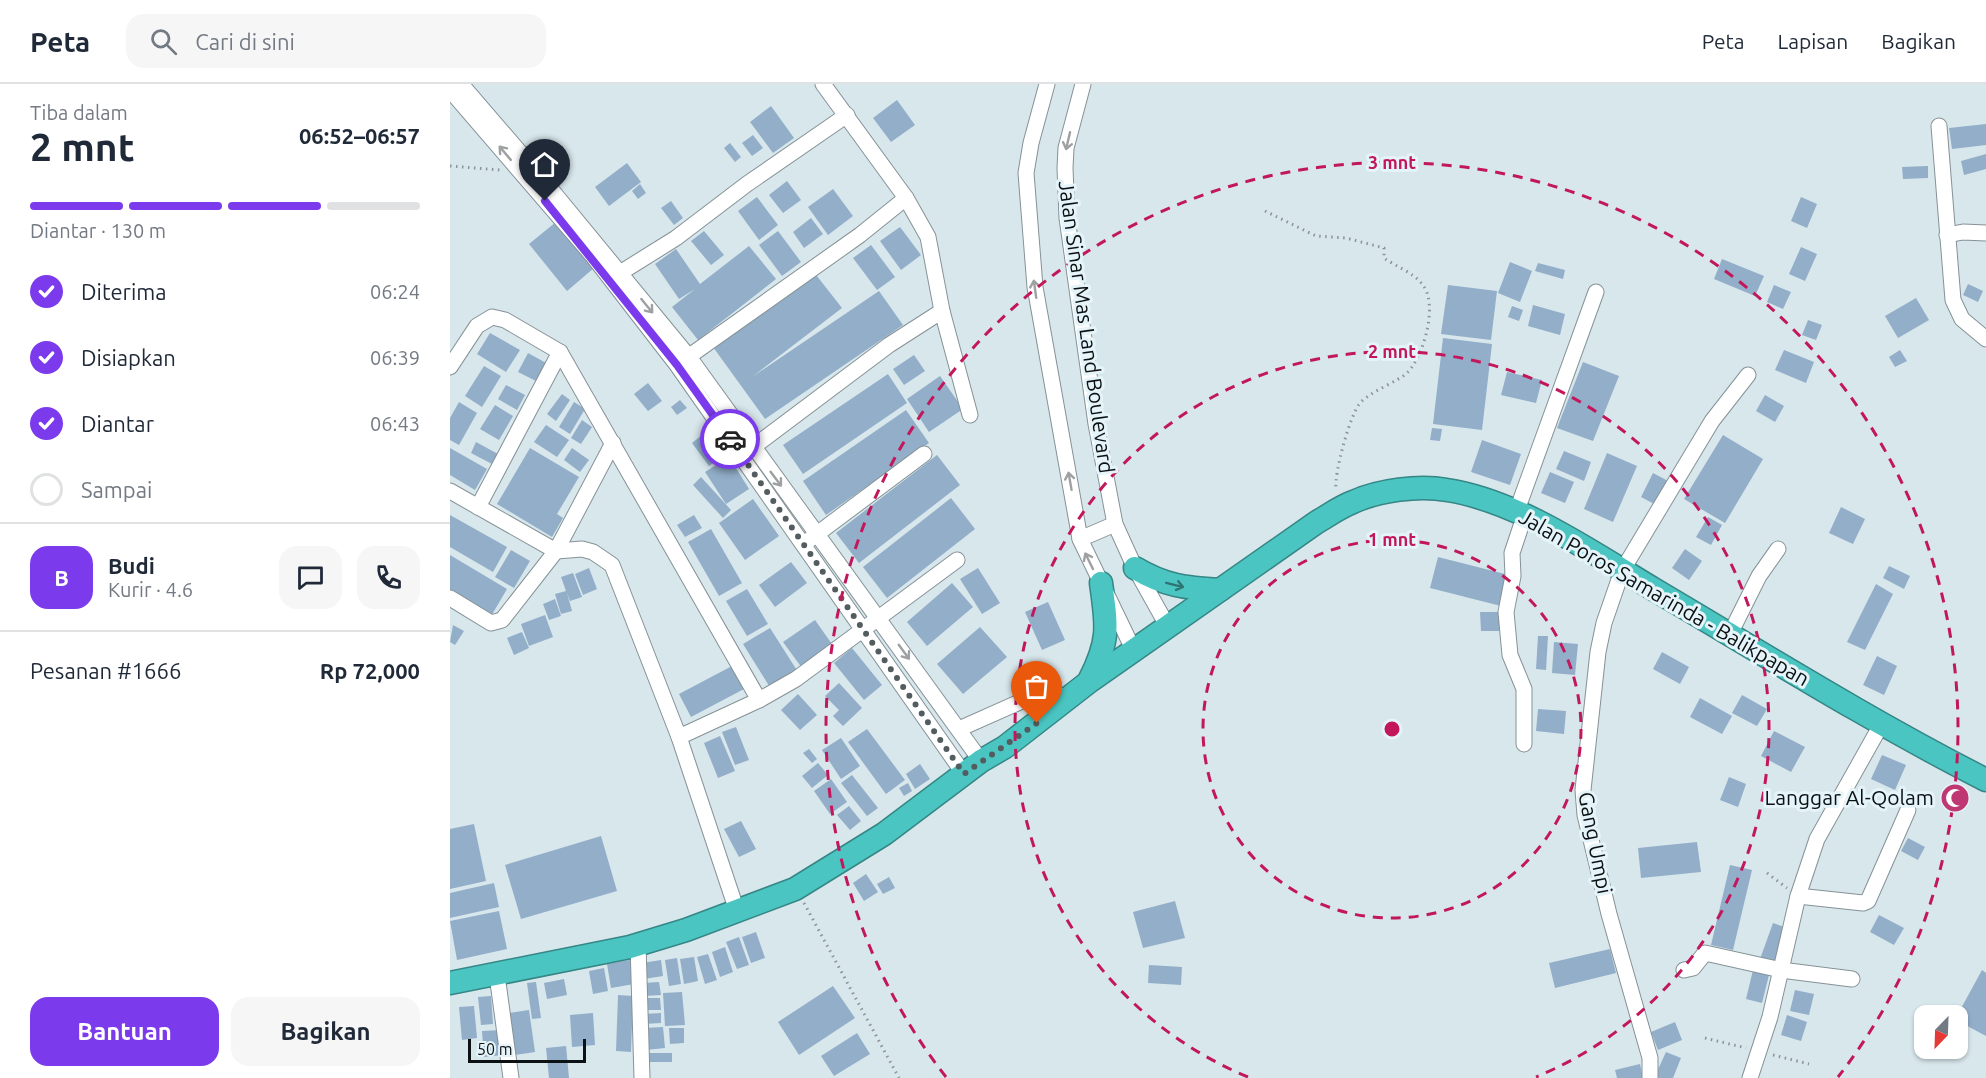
<!DOCTYPE html>
<html lang="id">
<meta charset="utf-8">
<style>
:root{--surface:#fff;--page:#f6f6f7;--text:#1f2937;--muted:#747a83;--line:#e0e1e3;--accent:#7c3aed}
body{margin:0;font-family:Ubuntu,sans-serif;background:var(--page);color:var(--text);height:100vh;display:flex;flex-direction:column;font-size:22px;white-space:nowrap}
*{box-sizing:border-box;margin:0}
p{font-size:20px;color:var(--muted)}
.icon{flex:none;width:33px;height:33px;fill:none;stroke:currentColor;stroke-width:2;stroke-linecap:round;stroke-linejoin:round}
.map{position:relative;flex:1;overflow:hidden}
.details{display:flex;flex-direction:column;background:var(--surface);width:450px}
.details>*{flex:none}
.needle{width:39px;rotate:203deg}
.fabs{position:absolute;left:1464px;top:921px;display:grid;gap:12px}
.fabs a{display:grid;place-items:center;width:54px;height:54px;border-radius:12px;background:var(--surface);box-shadow:0 2px 4px #0004;font-size:30px}
.scale{position:absolute;left:18px;bottom:15px;width:118px;box-sizing:border-box;padding-left:6px;border:3px solid #0c1113;border-top:0;font-size:16px;line-height:21px;white-space:nowrap;color:#0c1113;-webkit-text-stroke:4px #e5f4f9;paint-order:stroke}
.pin{position:absolute;display:grid;place-items:center;width:51px;height:51px;color:#fff;margin:-62px -26px;border-radius:50% 50% 50% 0;rotate:-45deg;box-shadow:0 0 6px #0007}
.pin .icon{rotate:45deg}
.courier{position:absolute;display:grid;place-items:center;width:60px;height:60px;margin:-30px;border:4px solid #7c3aed;border-radius:50%;background:#fff;color:#222;box-shadow:0 2px 8px #0007}
.summary em{font-style:normal;font-weight:700}
.summary div{display:flex;flex-direction:column-reverse}
.summary{display:flex;align-items:center;justify-content:space-between;height:102px;padding:0 30px}
h1{font-size:39px;font-weight:700;line-height:45px}
.bar{display:grid;grid-template-columns:repeat(4,1fr);gap:9px 6px;align-content:center;height:72px;padding:0 30px}
.bar i{height:8px;border-radius:4px;background:var(--line)}
.bar .current{background:var(--accent)}
.bar p{grid-column:span 4}
.line{display:flex;align-items:center;gap:15px;padding:0 30px;border-top:2px solid var(--line)}
.line div{flex:1}
.round{display:grid;place-items:center;flex:none;width:63px;height:63px;border-radius:18px;background:var(--page)}
ol{padding:0 30px;list-style:none}
li{display:flex;align-items:center;gap:18px;height:66px}
li p{margin-inline-start:auto}
li .icon{padding:6px;border-radius:50%;background:var(--accent);color:#fff;stroke-width:4}
li:last-child{color:var(--muted)}
li i{width:33px;height:33px;border:3px solid var(--line);border-radius:50%}
.action{display:flex;gap:12px;margin-top:auto;padding:12px 30px}
.action a{flex:1;height:69px;border-radius:18px;background:var(--accent);color:#fff;font-size:24px;font-weight:700;line-height:69px;text-align:center}
.action a+a{background:var(--page);color:var(--text)}
header{display:flex;align-items:center;gap:36px;box-sizing:border-box;height:84px;padding:0 30px;background:var(--surface);border-bottom:2px solid var(--line)}
header strong{font-size:28px}
nav{display:flex;gap:33px;margin-inline-start:auto;font-size:21px}
.search{width:420px;height:54px;background:var(--page);display:flex;align-items:center;gap:15px;box-sizing:border-box;padding:0 21px;border-radius:18px;color:var(--muted);font-size:22px}
main{display:flex;flex:1;min-height:0}
.map>svg:first-child{display:block}
</style>
<header>
<strong>Peta</strong>
<div class="search"><svg class="icon" aria-label="search" viewBox="0 0 24 24"><circle cx="10" cy="10" r="6"/><path d="M15 15l6 6"/></svg>Cari di sini</div>
<nav><a>Peta</a><a>Lapisan</a><a>Bagikan</a></nav>
</header>
<main>
<section class="details">
<div class="summary"><div><h1>2 mnt</h1><p>Tiba dalam</p></div><em>06:52–06:57</em></div>
<div class="bar"><i class="current"></i><i class="current"></i><i class="current"></i><i></i><p>Diantar · 130 m</p></div>
<ol>
<li><svg class="icon" aria-label="check" viewBox="0 0 24 24"><path d="M5 12l5 5 9-10"/></svg>Diterima<p>06:24</p></li>
<li><svg class="icon" aria-label="check" viewBox="0 0 24 24"><path d="M5 12l5 5 9-10"/></svg>Disiapkan<p>06:39</p></li>
<li><svg class="icon" aria-label="check" viewBox="0 0 24 24"><path d="M5 12l5 5 9-10"/></svg>Diantar<p>06:43</p></li>
<li><i></i>Sampai</li>
</ol>
<div class="line" style="height:108px"><b class="round" style="background:var(--accent);color:#fff">B</b><div><b>Budi</b><p>Kurir · 4.6</p></div><a class="round"><svg class="icon" aria-label="chat" viewBox="0 0 24 24"><path d="M4 5h16v11H9l-5 4z"/></svg></a><a class="round"><svg class="icon" aria-label="phone" viewBox="0 0 24 24"><path d="M5 4h4l2 5-3 2q2 4 5 5l2-3 5 2v4C11 20 4 13 5 4z"/></svg></a></div>
<div class="line" style="height:78px"><div>Pesanan #1666</div><b>Rp 72,000</b></div>
<div class="action"><a>Bantuan</a><a>Bagikan</a></div>
</section>
<div class="map">
<svg width="1536" height="994" viewBox="0 0 1536 994">
<rect width="100%" height="100%" fill="#d8e7ec"/>
<g fill="#92aec9">
<path d="M447,16L465,41L441,58L423,34Z"/>
<path d="M321,22L344,54L323,69L300,38Z"/>
<path d="M1536,40V61L1502,65L1499,44Z"/>
<path d="M303,51L313,64L302,72L292,59Z"/>
<path d="M280,59L291,73L285,78L274,64Z"/>
<path d="M1536,70V85L1514,91L1511,77Z"/>
<path d="M177,79L191,98L159,122L145,103Z"/>
<path d="M1478,82V94L1453,95L1452,83Z"/>
<path d="M337,97L351,116L333,129L319,111Z"/>
<path d="M190,100L196,109L188,115L182,107Z"/>
<path d="M383,105L403,132L378,151L358,123Z"/>
<path d="M307,113L328,141L309,156L288,127Z"/>
<path d="M1351,113L1367,120L1357,144L1341,137Z"/>
<path d="M221,117L233,134L224,141L211,124Z"/>
<path d="M361,134L373,150L354,164L343,148Z"/>
<path d="M106,138L144,184L117,207L79,160Z"/>
<path d="M450,143L471,171L451,186L430,157Z"/>
<path d="M254,147L274,171L261,181L241,157Z"/>
<path d="M328,147L351,178L332,192L309,161Z"/>
<path d="M421,161L445,193L427,206L403,174Z"/>
<path d="M299,162L326,195L248,256L222,223L245,205L229,215L205,180L226,165L250,200Z"/>
<path d="M1351,163L1367,170L1355,197L1339,190Z"/>
<path d="M1272,175L1314,192L1305,212L1264,195Z"/>
<path d="M1060,178L1082,187L1070,218L1048,209Z"/>
<path d="M1088,179L1115,186L1113,195L1085,187Z"/>
<path d="M363,187L392,224L302,293L429,207L453,241L315,335L263,263Z"/>
<path d="M1518,200L1533,207L1528,218L1513,211Z"/>
<path d="M998,201L1047,207L1041,256L991,250Z"/>
<path d="M1324,201L1341,208L1333,225L1317,218Z"/>
<path d="M1466,214L1479,236L1448,254L1435,232Z"/>
<path d="M1083,221L1115,230L1110,251L1078,242Z"/>
<path d="M1062,222L1073,226L1069,237L1058,233Z"/>
<path d="M1358,236L1372,241L1366,256L1352,251Z"/>
<path d="M40,249L70,266L56,288L27,270Z"/>
<path d="M993,254L1042,260L1032,346L983,340Z"/>
<path d="M1334,266L1364,278L1356,299L1325,286Z"/>
<path d="M1450,266L1457,277L1445,283L1439,273Z"/>
<path d="M78,269L98,280L88,298L68,288Z"/>
<path d="M464,271L475,287L454,301L443,285Z"/>
<path d="M1133,278L1169,292L1143,357L1107,344Z"/>
<path d="M34,282L51,292L32,323L15,312Z"/>
<path d="M1057,288L1092,296L1086,319L1051,311Z"/>
<path d="M438,290L457,319L353,390L333,361Z"/>
<path d="M490,292L513,325L479,348L457,315Z"/>
<path d="M198,299L212,317L198,327L184,310Z"/>
<path d="M56,301L75,311L67,326L48,315Z"/>
<path d="M112,310L120,316L106,337L97,330Z"/>
<path d="M1315,311L1334,322L1325,338L1306,327Z"/>
<path d="M230,316L237,324L227,331L221,323Z"/>
<path d="M9,318L27,329L9,361L0,356V334Z"/>
<path d="M124,318L135,325L120,350L109,343Z"/>
<path d="M45,321L63,332L49,356L30,345Z"/>
<path d="M456,326L479,359L376,431L353,397Z"/>
<path d="M132,336L142,343L131,360L121,354Z"/>
<path d="M96,341L119,356L107,373L84,358Z"/>
<path d="M982,344L992,345L990,357L980,356Z"/>
<path d="M257,347L275,370L259,382L242,359Z"/>
<path d="M1273,351L1313,375L1275,439L1234,415Z"/>
<path d="M1032,356L1071,370L1060,401L1021,388Z"/>
<path d="M26,358L48,370L42,380L21,369Z"/>
<path d="M0,364L37,385L25,406L0,391Z"/>
<path d="M80,364L129,393L107,430L113,434L102,453L47,420Z"/>
<path d="M122,364L139,376L130,388L114,376Z"/>
<path d="M1114,367L1141,378L1134,397L1106,385Z"/>
<path d="M1157,369L1187,382L1163,438L1134,425Z"/>
<path d="M487,371L510,401L409,479L386,449Z"/>
<path d="M279,373L299,405L276,420L255,388Z"/>
<path d="M1100,388L1124,398L1115,419L1091,409Z"/>
<path d="M1203,389L1220,398L1208,422L1191,413Z"/>
<path d="M251,393L281,426L273,434L243,401Z"/>
<path d="M501,414L525,445L437,514L413,483Z"/>
<path d="M303,415L329,452L295,476L269,439Z"/>
<path d="M1391,423L1415,435L1403,460L1379,449Z"/>
<path d="M0,431L57,463L43,488L0,463Z"/>
<path d="M244,431L252,444L235,453L227,441Z"/>
<path d="M1258,433L1272,441L1261,461L1246,453Z"/>
<path d="M261,445L292,499L269,512L238,458Z"/>
<path d="M1235,465L1252,477L1239,496L1222,484Z"/>
<path d="M61,466L80,477L64,504L45,493Z"/>
<path d="M0,471L57,505L40,534L0,511Z"/>
<path d="M988,473L1059,491L1051,522L980,504Z"/>
<path d="M341,478L357,499L325,523L309,501Z"/>
<path d="M1439,482L1460,492L1454,505L1433,494Z"/>
<path d="M139,484L147,505L133,511L125,490Z"/>
<path d="M528,484L550,519L532,530L510,495Z"/>
<path d="M123,489L132,513L120,517L117,509L122,527L111,530L105,510L116,507L111,493Z"/>
<path d="M502,499L523,523L477,562L457,538Z"/>
<path d="M1426,500L1443,510L1415,566L1397,558Z"/>
<path d="M297,505L318,540L297,552L276,517Z"/>
<path d="M105,515L111,532L99,536L93,520Z"/>
<path d="M598,518L615,556L592,566L575,528Z"/>
<path d="M1030,528H1049V547H1031Z"/>
<path d="M95,531L103,553L79,562L71,540Z"/>
<path d="M365,536L384,563L352,584L333,558Z"/>
<path d="M3,541L14,547L5,561L0,558Z"/>
<path d="M530,543L557,573L513,610L487,580Z"/>
<path d="M320,544L348,588L321,605L293,560Z"/>
<path d="M72,548L79,564L64,571L57,554Z"/>
<path d="M1088,552H1098L1096,586L1086,585Z"/>
<path d="M1104,558L1128,560L1125,591L1102,589Z"/>
<path d="M402,564L432,601L414,616L384,579Z"/>
<path d="M1212,568L1239,583L1230,600L1203,585Z"/>
<path d="M1427,572L1447,582L1434,611L1413,601Z"/>
<path d="M282,582L294,605L241,633L229,610Z"/>
<path d="M389,599L412,624L393,642L383,632L389,626L375,612Z"/>
<path d="M348,610L367,631L350,646L331,626Z"/>
<path d="M1292,611L1317,625L1307,642L1282,629Z"/>
<path d="M1250,614L1282,632L1272,650L1240,633Z"/>
<path d="M1088,625L1116,627L1114,650L1086,647Z"/>
<path d="M286,643L299,676L285,681L272,648Z"/>
<path d="M417,645L455,696L436,710L398,658Z"/>
<path d="M1324,647L1355,663L1341,688L1311,672Z"/>
<path d="M270,652L285,687L268,694L254,659Z"/>
<path d="M391,654L410,682L391,695L372,666Z"/>
<path d="M359,665L367,675L362,679L353,669Z"/>
<path d="M1432,671L1456,681L1445,706L1421,695Z"/>
<path d="M368,679L378,691L362,704L352,692Z"/>
<path d="M470,680L480,695L465,705L456,690Z"/>
<path d="M402,691L428,724L417,732L391,699Z"/>
<path d="M1279,693L1296,700L1288,723L1270,716Z"/>
<path d="M381,695L397,718L380,730L364,707Z"/>
<path d="M458,699L462,707L454,712L449,704Z"/>
<path d="M399,722L411,737L400,746L387,731Z"/>
<path d="M291,737L306,765L289,773L274,745Z"/>
<path d="M24,740L36,797L0,805V745Z"/>
<path d="M151,752L167,807L71,835L55,781Z"/>
<path d="M1458,754L1475,763L1468,776L1451,767Z"/>
<path d="M1247,758L1251,788L1191,794L1188,764Z"/>
<path d="M1280,781L1302,786L1283,866L1261,861Z"/>
<path d="M416,790L428,808L414,817L403,799Z"/>
<path d="M439,793L445,804L433,810L427,800Z"/>
<path d="M44,799L49,823L0,834V809Z"/>
<path d="M725,817L735,854L693,864L683,828Z"/>
<path d="M49,827L57,865L7,876L0,837Z"/>
<path d="M1429,831L1454,844L1444,861L1420,848Z"/>
<path d="M1323,839L1337,844L1324,880L1310,875Z"/>
<path d="M306,848L315,874L301,879L292,853Z"/>
<path d="M289,853L299,881L287,885L276,858Z"/>
<path d="M275,863L283,888L270,893L262,868Z"/>
<path d="M1160,865L1166,889L1105,904L1099,879Z"/>
<path d="M258,870L267,896L255,900L247,873Z"/>
<path d="M244,873L248,897L234,900L230,875Z"/>
<path d="M227,874L231,900L219,902L215,876Z"/>
<path d="M180,876L184,900L161,904L157,880Z"/>
<path d="M211,876L213,892L194,895L192,879Z"/>
<path d="M699,881L732,883L731,901L698,899Z"/>
<path d="M154,884L158,907L143,910L139,887Z"/>
<path d="M1303,886L1319,891L1312,919L1296,915Z"/>
<path d="M1532,886L1536,889V952L1508,937V930Z"/>
<path d="M114,895L117,911L97,915L94,899Z"/>
<path d="M86,898L91,934L82,935L77,899Z"/>
<path d="M209,898L211,911L194,912L193,899Z"/>
<path d="M383,902L405,934L349,971L328,938Z"/>
<path d="M1345,906L1364,910L1359,931L1340,927Z"/>
<path d="M232,908L235,941L215,942L213,909Z"/>
<path d="M168,911L183,912L181,968L166,967Z"/>
<path d="M41,912L43,940L31,941L28,913Z"/>
<path d="M195,914H210L211,926H196Z"/>
<path d="M24,922L27,954L12,956L9,923Z"/>
<path d="M79,926L85,968L65,971L59,929Z"/>
<path d="M143,929L145,961L122,963L120,931Z"/>
<path d="M211,929V939L194,940V930Z"/>
<path d="M1337,931L1357,938L1351,957L1331,951Z"/>
<path d="M1225,938L1232,956L1208,966L1201,948Z"/>
<path d="M213,943L215,964L196,966L194,944Z"/>
<path d="M219,944H234V959L220,960Z"/>
<path d="M51,946L53,971L34,973L32,947Z"/>
<path d="M407,949L420,970L384,992L371,972Z"/>
<path d="M116,962L119,994H99L96,964Z"/>
<path d="M1216,968L1231,974L1223,994H1204Z"/>
<rect x="197" y="969" width="25" height="9"/>
<path d="M1190,980L1193,994H1167L1165,986Z"/>
</g>
<g fill="none" stroke-linecap="round" stroke-linejoin="round">
<g stroke="#859297" stroke-width="17">
<g id="minor">
<path d="M11,0L85,86L239,273L531,677"/>
<path d="M373,0L456,114L478,153L492,227L520,331"/>
<path d="M597,0L581,59L576,89L585,203L630,455L684,567"/>
<path d="M633,0L616,64L615,84L617,134L646,340L665,440L685,484L718,543"/>
<path d="M0,6L142,171L227,281L514,690"/>
<path d="M1489,42L1503,216L1512,235L1536,255"/>
<path d="M1497,151L1513,148L1536,149"/>
<path d="M162,194L226,154L297,100L397,31"/>
<path d="M231,278L410,151L456,114"/>
<path d="M0,283L27,242L42,233L55,236L110,268L309,616"/>
<path d="M295,369L439,261L492,227"/>
<path d="M0,407L106,467L132,465L143,468L162,481L229,653L287,827"/>
<path d="M28,423L110,268"/>
<path d="M1066,429L1146,208"/>
<path d="M630,455L665,440"/>
<path d="M359,456L474,370"/>
<path d="M0,514L41,539L52,536L106,467L163,359"/>
<path d="M1280,550L1309,492L1328,465"/>
<path d="M509,645L592,608L619,613"/>
<path d="M229,653L309,616L346,595L507,476"/>
<path d="M1074,660V605L1060,571L1056,528L1063,492L1062,469L1074,433"/>
<path d="M1348,812L1413,819L1418,817L1458,726"/>
<path d="M188,860L192,994"/>
<path d="M1234,886L1243,884L1255,869L1331,886L1402,895"/>
<path d="M47,891L61,994"/>
<path d="M1200,994V974L1159,830L1135,731L1133,706L1148,568L1154,539L1172,487L1262,337L1298,291"/>
<path d="M1300,994L1320,933L1348,812L1367,755L1431,641"/>
</g>
</g>
<g stroke="#358685" stroke-width="25">
<g id="highway">
<path d="M685,484C715,502 736,504 770,506"/>
<path d="M640,595C660,556 657,541 651,499"/>
<path d="M0,899L180,863L236,846L345,805L434,750L531,677L555,663L640,597L867,438C879,431 890,423 903,418C929,406 969,401 997,406C1069,417 1143,469 1205,506C1315,571 1422,638 1536,696"/>
</g>
</g>
<g stroke="#899498" stroke-width="3" stroke-dasharray="1.5 4.5" stroke-linecap="butt">
<path d="M0,82L50,86"/>
<path d="M815,127L866,152L896,154L934,164V174C945,182 964,189 972,200C989,219 974,272 957,289C947,298 923,306 911,318C900,329 884,390 886,405"/>
<path d="M1317,789L1337,804"/>
<path d="M354,819L449,994"/>
<path d="M1255,954L1296,964"/>
<path d="M1323,971L1359,980"/>
</g>
<use href="#minor" stroke="#fff" stroke-width="15"/>
<use href="#highway" stroke="#4bc5c2" stroke-width="22"/>
</g>
<defs><path id="oneway-shaft" d="M-6 0H5M1.5-3L5.5 0L1.5 3" fill="none" stroke-width="1.6" stroke-linecap="round" stroke-linejoin="round" transform="scale(1.5)"/></defs>
<g stroke="#9ea0a1">
<use href="#oneway-shaft" transform="translate(618 57) rotate(103)"/>
<use href="#oneway-shaft" transform="translate(55 69) rotate(-130)"/>
<use href="#oneway-shaft" transform="translate(585 205) rotate(-98)"/>
<use href="#oneway-shaft" transform="translate(197 222) rotate(51)"/>
<use href="#oneway-shaft" transform="translate(326 395) rotate(53)"/>
<use href="#oneway-shaft" transform="translate(620 397) rotate(-100)"/>
<use href="#oneway-shaft" transform="translate(639 477) rotate(-116)"/>
<use href="#oneway-shaft" transform="translate(454 568) rotate(54)"/>
</g>
<use stroke="#2f7473" href="#oneway-shaft" transform="translate(725 501) rotate(14)"/>
<g fill="none" stroke-linecap="round" stroke-linejoin="round">
<path stroke="#535c5f" stroke-width="6" stroke-dasharray="0 10.8" d="M280,355L514,690L587,639"/>
<path stroke="#7c3aed" stroke-width="8" d="M95,117L227,281L280,355"/>
</g>
<g fill="none" stroke="#c2185b" stroke-width="3" stroke-dasharray="10 8">
<circle cx="942" cy="645" r="189"/>
<path d="M798 993A377 377 0 1 1 1086 993"/>
<path d="M496 993A566 566 0 1 1 1388 993"/>
</g>
<defs>
<g id="mosque-disc" transform="scale(1.5)"><circle r="9.5" fill="#bf3773" stroke="#e5f4f9"/><path d="M3.5-4.9A6 6 0 1 0 3.5 4.9A5 5 0 1 1 3.5-4.9Z" fill="#fff"/></g>
</defs>
<g fill-rule="evenodd">
<use href="#mosque-disc" x="1505" y="714"/>
</g>
<g text-anchor="middle" stroke-width="6" stroke-linejoin="round" paint-order="stroke">
<g font-size="21" fill="#0c1113" stroke="#e5f4f9">
<text transform="translate(636 243) rotate(82)" y="7">Jalan Sinar Mas Land Boulevard</text>
<text transform="translate(1214 514) rotate(30)" y="7">Jalan Poros Samarinda - Balikpapan</text>
<text transform="translate(1145 759) rotate(79)" y="7">Gang Umpi</text>
</g>
<g font-size="21" fill="#0c1113" stroke="#e5f4f9" text-anchor="end">
<text x="1484" y="721">Langgar Al-Qolam</text>
</g>
</g>
<circle cx="942" cy="645" r="9" fill="#c2185b" stroke="#e5f4f9" stroke-width="3"/>
<g font-size="18" text-anchor="middle" font-weight="bold" fill="#c2185b" stroke="#e5f4f9" stroke-width="6" stroke-linejoin="round" paint-order="stroke">
<text x="942" y="85">3 mnt</text>
<text x="942" y="274">2 mnt</text>
<text x="942" y="462">1 mnt</text>
</g>
</svg>
<div class="fabs">
<a><svg class="needle" viewBox="-14 -14 28 28"><path d="M0-13l5 13h-10z" fill="#e53935"/><path d="M0 13l5-13h-10z" fill="#747a83"/></svg></a>
</div>
<div class="scale">50 m</div>
<div class="pin" style="left:587px;top:639px;background:#ea580c"><svg class="icon" aria-label="bag" viewBox="0 0 24 24"><path d="M5 8h14l-1 12H6zM9 8a3 3 0 0 1 6 0"/></svg></div>
<div class="pin" style="left:95px;top:117px;background:#1f2937"><svg class="icon" aria-label="home" viewBox="0 0 24 24"><path d="M3 11l9-7 9 7M6 9v11h12V9"/></svg></div>
<div class="courier" style="left:280px;top:355px"><svg class="icon" aria-label="car" viewBox="0 0 24 24"><path d="M5 17H2v-5l4-1 3-4h7l3 4 3 1v5h-3M9 17h6M6 11h13"/><circle cx="7" cy="17" r="2"/><circle cx="17" cy="17" r="2"/></svg></div>
</div>
</main>
